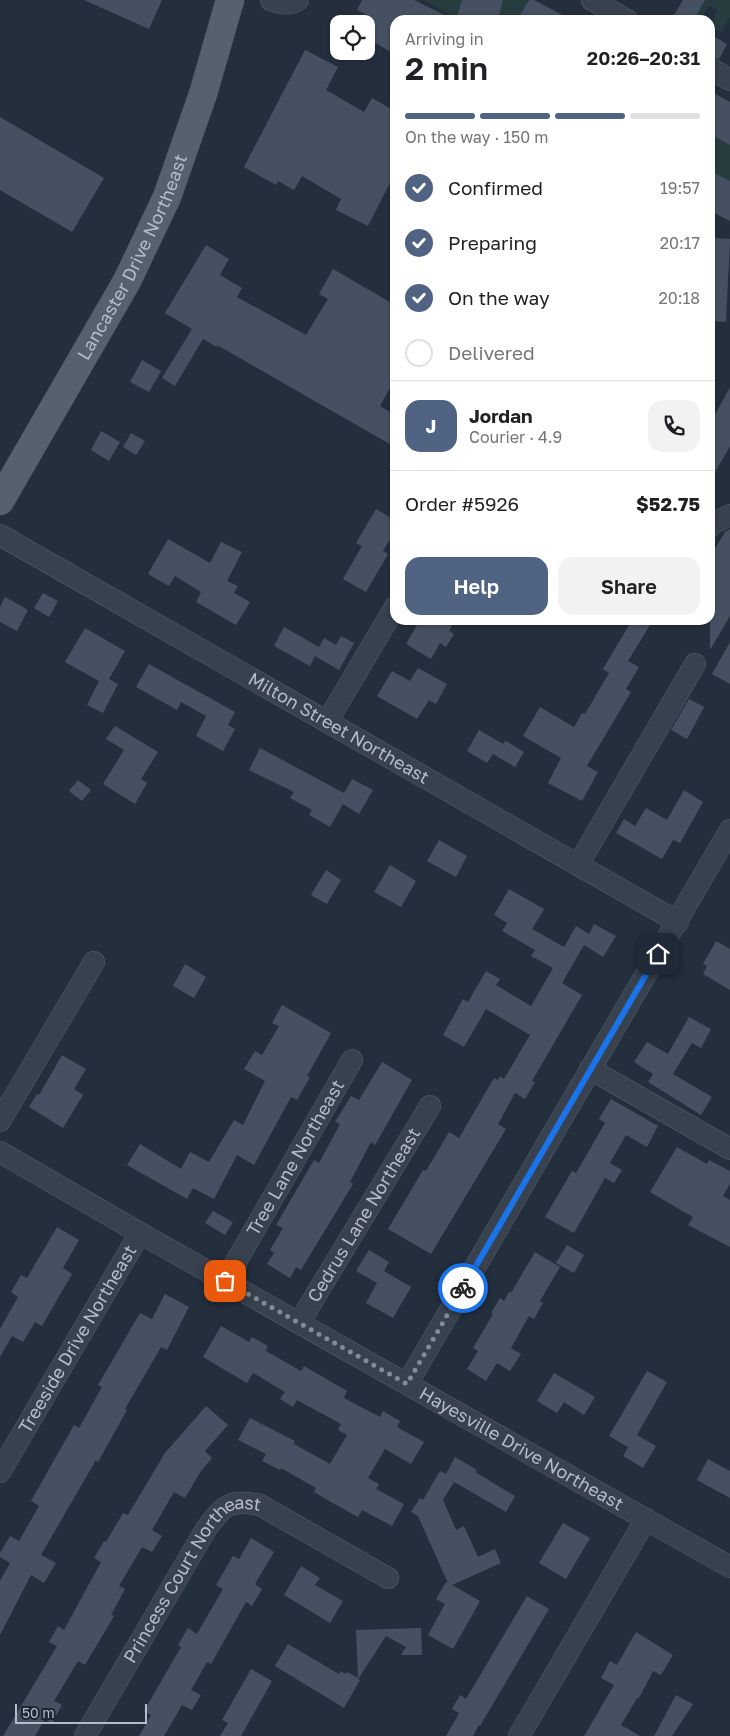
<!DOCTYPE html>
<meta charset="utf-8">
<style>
:root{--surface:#fff;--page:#f2f2f2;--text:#202124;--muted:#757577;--line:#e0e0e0;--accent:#506383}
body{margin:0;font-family:"Golos Text",sans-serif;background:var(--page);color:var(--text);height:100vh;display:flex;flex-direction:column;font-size:19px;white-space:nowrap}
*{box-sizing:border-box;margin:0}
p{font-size:16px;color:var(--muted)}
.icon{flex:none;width:28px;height:28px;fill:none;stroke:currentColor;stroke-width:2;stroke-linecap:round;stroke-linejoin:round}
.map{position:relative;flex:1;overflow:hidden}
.details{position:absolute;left:390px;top:15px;width:325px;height:610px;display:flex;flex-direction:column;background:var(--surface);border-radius:15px;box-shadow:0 1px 4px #0004}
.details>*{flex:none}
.fabs{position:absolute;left:330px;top:15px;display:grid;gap:10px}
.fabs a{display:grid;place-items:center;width:45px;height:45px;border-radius:10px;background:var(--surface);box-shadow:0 1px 4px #0004;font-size:25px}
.scale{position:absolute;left:15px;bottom:12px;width:132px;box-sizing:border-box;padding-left:5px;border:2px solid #b4bcc9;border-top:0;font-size:14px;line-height:18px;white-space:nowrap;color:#b4bcc9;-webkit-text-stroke:4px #1d2633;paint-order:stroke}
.pin{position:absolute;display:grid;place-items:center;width:42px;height:42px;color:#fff;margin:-21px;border-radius:10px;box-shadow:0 2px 8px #0006}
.courier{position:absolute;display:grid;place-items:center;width:50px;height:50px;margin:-25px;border:4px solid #1a73e8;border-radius:50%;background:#fff;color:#222;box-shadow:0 1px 6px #0007}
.head em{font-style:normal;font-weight:600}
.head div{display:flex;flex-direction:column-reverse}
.head{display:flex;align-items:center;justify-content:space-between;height:85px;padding:0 15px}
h1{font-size:32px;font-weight:600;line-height:38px}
.bar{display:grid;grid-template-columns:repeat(4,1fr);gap:8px 5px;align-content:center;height:60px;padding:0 15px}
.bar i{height:6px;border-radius:4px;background:var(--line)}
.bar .active{background:var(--accent)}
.bar p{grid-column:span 4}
.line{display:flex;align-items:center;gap:12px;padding:0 15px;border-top:1px solid var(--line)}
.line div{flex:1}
.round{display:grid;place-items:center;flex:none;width:52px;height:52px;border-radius:15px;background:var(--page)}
ol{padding:0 15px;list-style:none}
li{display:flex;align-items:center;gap:15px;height:55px}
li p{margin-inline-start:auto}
li .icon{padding:5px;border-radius:50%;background:var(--accent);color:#fff;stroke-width:4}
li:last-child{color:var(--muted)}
li i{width:28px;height:28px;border:2px solid var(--line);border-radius:50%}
.primary-button{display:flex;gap:10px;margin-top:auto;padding:10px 15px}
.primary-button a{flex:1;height:58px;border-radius:15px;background:var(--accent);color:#fff;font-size:20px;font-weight:600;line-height:58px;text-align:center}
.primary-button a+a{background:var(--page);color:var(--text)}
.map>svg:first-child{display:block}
</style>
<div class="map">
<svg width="730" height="1736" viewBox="0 0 730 1736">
<rect width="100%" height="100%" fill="#242f3e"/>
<g fill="#263c3f">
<path d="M425,0H462L460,7L464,11L487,20H456C447,10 435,8 425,0Z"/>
<path d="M503,0H529L517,20H498Z"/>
<path d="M705,0H730V16L721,32L716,29L710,38V25L718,10L709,5L700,20H694Z"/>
<path d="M710,120L730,137V192L710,191Z"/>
</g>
<g fill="#455162">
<path d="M84,0H162L149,29Z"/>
<path d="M362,0H414L455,20H395V54L366,38L367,15L357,10Z"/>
<path d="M462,0H503L498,20H456Z"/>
<path d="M529,0H534L572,20H517Z"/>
<path d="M683,0H705L694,20H671Z"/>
<path d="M710,34L727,44L719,59L710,56Z"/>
<path d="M305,50L338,67L326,90L364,112L372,98L395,111V173L368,226L336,210L341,199L302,176L294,190L278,181L276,185L244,167Z"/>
<path d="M710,91L730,102V145L710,134Z"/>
<path d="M0,117L104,178L72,232L0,190Z"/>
<path d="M710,171L730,181V221L710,211Z"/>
<path d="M710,238L730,239L726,322L710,321Z"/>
<path d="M206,245L229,259L220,275L242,288L237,297L306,335L328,299L319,294L333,269L395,305V379L380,406L395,415V447L217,345V347L203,339L175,386L162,378L192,329L165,313Z"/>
<path d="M142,360L161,371L149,392L130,382Z"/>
<path d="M730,387V446L710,481V424Z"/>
<path d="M101,431L120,442L109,461L91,450Z"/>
<path d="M131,433L145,441L136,455L123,447Z"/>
<path d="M376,509L395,520V531L383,551L388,554L366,592L343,579L362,546L356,543Z"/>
<path d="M730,529V616L710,650V557L725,532Z"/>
<path d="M168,539L210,563L221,542L242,552L227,581L238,586L234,593L250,602L236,625L196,602L201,592L175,576L169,586L148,574Z"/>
<path d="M43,593L58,601L49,617L34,608Z"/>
<path d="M5,597L28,610L17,631L0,622V607Z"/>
<path d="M420,620H455L449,631L454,634L446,647L440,643L431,659L406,644Z"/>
<path d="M632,620H653L628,661L639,667L626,689L631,692L587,766L598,772L582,801L548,783L561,758L523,736L540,707L574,727L582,713L585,714L609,673L603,669Z"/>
<path d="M284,627L319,647L324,638L336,645L341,636L354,643L339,670L315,656L310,666L274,646Z"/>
<path d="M85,628L125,651L109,679L118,684L103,713L87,705L99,681L65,662Z"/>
<path d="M730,642V684L712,674Z"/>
<path d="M149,664L235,712L228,725L235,729L223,751L196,736L206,716L181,702L177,710L136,687Z"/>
<path d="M418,668L447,684L436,704L429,700L417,719L377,696L392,671L410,681Z"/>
<path d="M689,699L704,707L687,739L671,730Z"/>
<path d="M115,726L158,752L141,779L147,783L135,804L103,784L124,750L106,739Z"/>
<path d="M479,730L503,744L506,741L524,752L515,767L493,754L487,763L467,751Z"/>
<path d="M260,748L344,793L352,779L373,790L359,814L343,804L330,827L309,815L312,810L290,798L294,792L249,770Z"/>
<path d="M78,780L91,790L82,801L69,791Z"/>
<path d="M684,790L703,802L680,843L673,840L662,859L616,833L624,819L635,826L646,808L667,820Z"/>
<path d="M439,840L467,856L456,877L427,861Z"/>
<path d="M390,865L416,881L401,907L374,892Z"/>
<path d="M326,870L341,880L327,904L311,895Z"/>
<path d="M509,889L544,909L532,929L564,947L576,926L589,934L594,924L616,936L603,957L584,945L562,983L582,995L532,1081L535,1082L525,1099L515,1093L498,1124L506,1129L431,1254L388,1229L423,1170L426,1171L449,1132L459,1138L494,1078L498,1080L500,1076L504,1079L530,1035L486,1009L464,1047L443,1035L463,999L468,1002L486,971L500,979L496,985L531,1006L553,968L531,956L535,950L502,931L507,923L494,915Z"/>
<path d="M716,941L730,949V990L703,974L707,966L703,964Z"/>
<path d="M185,964L206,977L194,998L173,986Z"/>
<path d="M282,1005L331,1033L307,1076L310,1077L297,1100L291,1097L254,1165L237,1155L214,1199L193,1188L187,1199L127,1165L140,1144L181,1169L190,1152L209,1162L234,1120L243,1125L265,1081L244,1069L255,1051L262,1055L279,1026L272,1023Z"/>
<path d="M689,1017L711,1029L701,1048L692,1043L673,1074L712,1097L701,1115L648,1082L653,1074L634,1062L647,1042L668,1054Z"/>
<path d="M62,1055L86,1069L74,1089L83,1095L63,1128L29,1107L37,1094L39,1095Z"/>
<path d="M382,1062L412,1080L375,1145L371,1142L350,1182L353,1184L301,1270L296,1267L290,1278L267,1264L274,1253L270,1250L283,1228L276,1225L314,1160L319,1163L340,1124L335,1122L351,1096L359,1100Z"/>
<path d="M611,1099L658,1126L647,1147L626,1135L610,1163L622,1170L614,1183L605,1178L574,1233L545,1217L572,1171L576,1173L605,1123L599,1119Z"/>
<path d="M677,1147L707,1164L709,1160L730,1171V1184L723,1196L730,1200V1247L688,1225L693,1217L650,1192Z"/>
<path d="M213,1211L233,1222L225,1235L205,1223Z"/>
<path d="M57,1227L79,1240L63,1268L72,1274L42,1326L35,1322L23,1342L12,1336L0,1357V1329L18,1297L11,1292L21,1275L27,1278Z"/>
<path d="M567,1245L584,1255L574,1273L556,1263Z"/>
<path d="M369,1250L389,1262L384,1271L411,1287L393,1318L366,1303L377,1283L356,1271Z"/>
<path d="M535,1252L560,1267L540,1301L543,1303L534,1319L529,1316L511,1348L521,1354L510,1371L497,1363L486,1381L467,1369L478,1351L473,1348L493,1314L491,1313L500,1298L504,1301L509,1292L511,1293Z"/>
<path d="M165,1294L189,1307L167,1350L161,1347L125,1409L127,1410L98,1462L96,1460L41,1555L56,1563L44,1583L31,1575L0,1635V1581L10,1563L0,1557V1553L10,1536L19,1541L39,1506L31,1501L74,1425L79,1428L102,1387L98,1385L140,1313L152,1319Z"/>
<path d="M221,1326L249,1342L252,1337L268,1346L266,1351L301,1371L304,1366L347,1391L344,1398L380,1417L383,1411L400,1421L397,1427L424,1442L411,1464L385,1449L368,1478L379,1484L376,1489L404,1504L392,1526L362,1510L358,1517L331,1502L314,1492L316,1488L281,1468L280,1470L262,1461L266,1454L238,1440L250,1418L295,1441L294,1444L330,1464L347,1435L338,1430L341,1424L297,1400L293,1407L280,1399L285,1392L253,1373L247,1383L203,1357Z"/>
<path d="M647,1371L667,1382L637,1435L656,1446L643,1468L623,1456L628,1447L609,1436Z"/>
<path d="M554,1373L595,1397L584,1415L564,1402L557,1413L537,1401Z"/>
<path d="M206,1406L228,1425L205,1451L212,1458L201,1471L185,1498L174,1492L152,1530L162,1536L152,1552L142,1547L119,1586L125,1589L111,1615L114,1616L85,1665L78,1661L54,1701L62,1705L52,1723L45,1719L35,1736H3L57,1646L49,1642L58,1626L64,1630L101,1562L94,1558L104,1541L106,1542L123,1513L128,1515L165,1453Z"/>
<path d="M455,1457L477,1470L475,1472L515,1496L506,1512L454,1482L443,1500L456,1530L464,1526L478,1557L495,1549L501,1563L452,1585L480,1601L453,1649L428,1635L445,1604L436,1599L446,1582L448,1583L418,1516L411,1512L420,1498L423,1500L440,1471L446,1474Z"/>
<path d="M708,1459L730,1471V1498L697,1480Z"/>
<path d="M563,1523L590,1538L566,1579L539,1563Z"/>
<path d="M251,1538L274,1552L255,1584L262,1589L252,1606L246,1602L211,1664L207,1662L191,1690L201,1695L192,1710L182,1705L164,1736H139L151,1715L144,1711L181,1647L178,1645L188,1628L197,1634L223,1589L216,1585L233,1556L239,1559Z"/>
<path d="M301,1566L320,1578L315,1585L343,1601L330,1623L284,1595Z"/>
<path d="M527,1596L549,1609L480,1726L479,1725L473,1736H446L459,1713L452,1709L460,1695L466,1699Z"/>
<path d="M421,1628L422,1655H401L406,1647L386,1636L358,1679L360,1680L344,1708L275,1666L288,1644L339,1674L341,1671L346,1674L347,1672L358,1678L356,1630Z"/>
<path d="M636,1632L673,1655L661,1675L653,1671L639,1698H637L621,1725L640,1736H584L614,1685L601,1678L610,1661L617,1665Z"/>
<path d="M251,1669L272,1681L241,1736H220L228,1723L222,1720Z"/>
<path d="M676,1695L693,1704L672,1736H654Z"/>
</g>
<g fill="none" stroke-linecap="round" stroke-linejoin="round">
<g stroke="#565f6c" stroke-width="22">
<g id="minor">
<path d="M271,0C280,3 290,6 298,0"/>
<path d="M592,0L627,20"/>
<path d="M710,68L730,80"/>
<path d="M710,527L712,524L730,515"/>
<path id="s1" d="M0,535L678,922"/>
<path d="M327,722L395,607"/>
<path d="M578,865L695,664"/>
<path d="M590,1069L730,1149"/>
<path d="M0,1121L94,962"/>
<path id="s2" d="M0,1152L140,1233L730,1567"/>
<path id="s3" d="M225,1281L352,1060"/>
<path id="s4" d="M299,1323L430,1106"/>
<path d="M407,1384L730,830"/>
<path id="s5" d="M0,1472L140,1233"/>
<path id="s6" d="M85,1736L206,1529C224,1505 229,1499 260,1505L388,1578"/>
<path d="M519,1736L646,1519"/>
</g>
</g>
<g stroke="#414a57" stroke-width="29">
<g id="major">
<path id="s7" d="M0,501L127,281L167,197L203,94L230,0"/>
</g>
</g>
<use href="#minor" stroke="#38414e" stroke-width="21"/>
<use href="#major" stroke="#56606e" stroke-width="28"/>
</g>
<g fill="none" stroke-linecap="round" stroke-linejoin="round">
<path stroke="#828b98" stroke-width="5" stroke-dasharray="0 9" d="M225,1281L407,1384L463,1288"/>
<path stroke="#1a73e8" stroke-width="6" d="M463,1288L658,954"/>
</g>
<g text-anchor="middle" stroke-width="5" stroke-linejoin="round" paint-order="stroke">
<g font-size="18" fill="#b4bcc9" stroke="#1d2633">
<text dy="6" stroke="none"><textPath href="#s7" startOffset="278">Lancaster Drive Northeast</textPath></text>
<text dy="6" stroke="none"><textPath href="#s1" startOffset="390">Milton Street Northeast</textPath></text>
<text dy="6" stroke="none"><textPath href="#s3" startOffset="142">Tree Lane Northeast</textPath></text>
<text dy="6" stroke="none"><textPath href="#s4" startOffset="126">Cedrus Lane Northeast</textPath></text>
<text dy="6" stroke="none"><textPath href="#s5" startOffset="154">Treeside Drive Northeast</textPath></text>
<text dy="6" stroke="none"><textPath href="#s2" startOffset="600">Hayesville Drive Northeast</textPath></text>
<text dy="6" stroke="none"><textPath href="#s6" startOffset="196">Princess Court Northeast</textPath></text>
</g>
</g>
</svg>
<div class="fabs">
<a><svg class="icon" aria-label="locate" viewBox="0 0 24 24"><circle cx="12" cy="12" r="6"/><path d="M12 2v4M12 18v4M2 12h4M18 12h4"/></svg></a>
</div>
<div class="scale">50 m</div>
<div class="pin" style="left:225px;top:1281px;background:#ea580c"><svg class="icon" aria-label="bag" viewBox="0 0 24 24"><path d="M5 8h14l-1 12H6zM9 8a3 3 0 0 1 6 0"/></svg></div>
<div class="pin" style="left:658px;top:954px;background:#1f2937"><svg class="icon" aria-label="home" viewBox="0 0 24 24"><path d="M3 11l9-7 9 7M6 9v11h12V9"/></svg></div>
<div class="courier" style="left:463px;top:1288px"><svg class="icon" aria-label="bike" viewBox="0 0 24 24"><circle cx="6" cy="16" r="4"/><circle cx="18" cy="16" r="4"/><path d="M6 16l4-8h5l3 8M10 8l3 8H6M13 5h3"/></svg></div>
<section class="details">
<div class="head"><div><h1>2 min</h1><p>Arriving in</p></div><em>20:26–20:31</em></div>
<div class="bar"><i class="active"></i><i class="active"></i><i class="active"></i><i></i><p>On the way · 150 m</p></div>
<ol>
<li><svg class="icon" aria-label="check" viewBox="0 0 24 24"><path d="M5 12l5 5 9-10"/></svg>Confirmed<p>19:57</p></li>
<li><svg class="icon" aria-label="check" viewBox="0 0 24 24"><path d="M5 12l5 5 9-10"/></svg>Preparing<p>20:17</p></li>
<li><svg class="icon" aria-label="check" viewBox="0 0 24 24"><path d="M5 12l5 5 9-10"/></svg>On the way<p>20:18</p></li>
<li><i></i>Delivered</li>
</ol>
<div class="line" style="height:90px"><b class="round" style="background:var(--accent);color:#fff">J</b><div><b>Jordan</b><p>Courier · 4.9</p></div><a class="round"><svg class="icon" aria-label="phone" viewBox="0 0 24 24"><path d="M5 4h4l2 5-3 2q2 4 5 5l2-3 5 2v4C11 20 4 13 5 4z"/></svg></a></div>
<div class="line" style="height:65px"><div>Order #5926</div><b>$52.75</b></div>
<div class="primary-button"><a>Help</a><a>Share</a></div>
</section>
</div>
